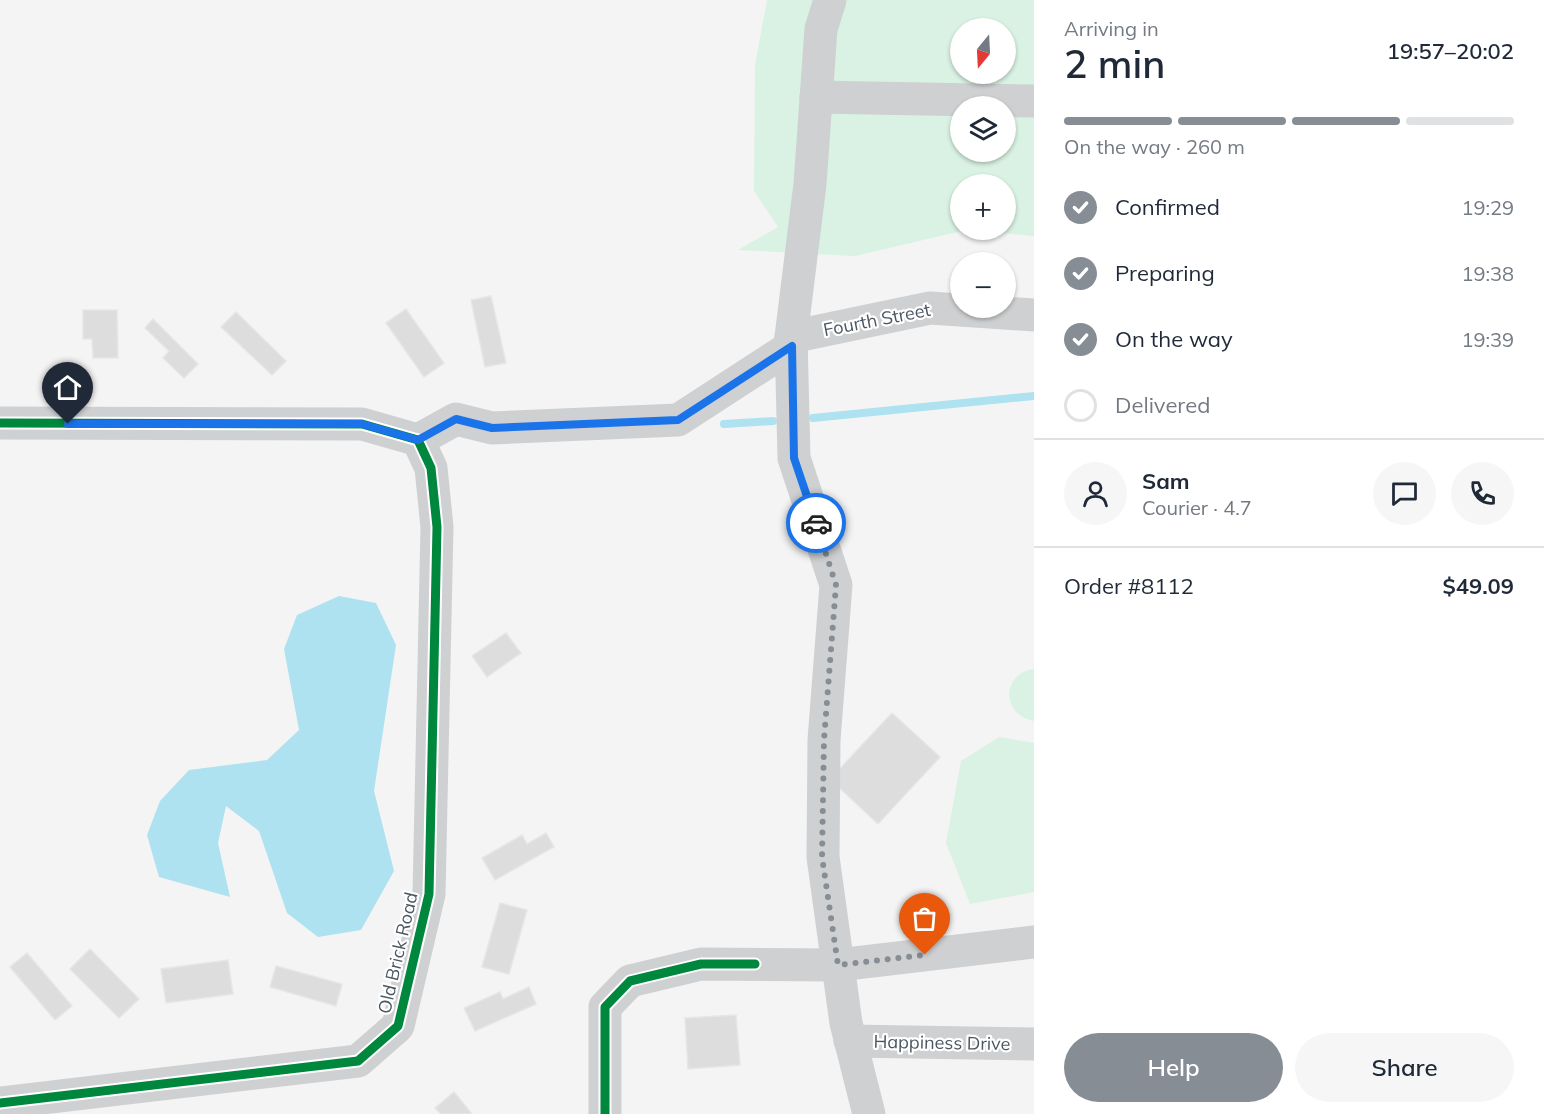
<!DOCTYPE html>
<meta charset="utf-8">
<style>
:root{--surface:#fff;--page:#f6f6f7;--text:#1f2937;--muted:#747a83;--line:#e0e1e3;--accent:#868d94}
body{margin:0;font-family:Mulish,sans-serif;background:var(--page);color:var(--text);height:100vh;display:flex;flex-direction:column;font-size:22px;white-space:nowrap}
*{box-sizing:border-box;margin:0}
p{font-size:20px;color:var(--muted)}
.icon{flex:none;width:33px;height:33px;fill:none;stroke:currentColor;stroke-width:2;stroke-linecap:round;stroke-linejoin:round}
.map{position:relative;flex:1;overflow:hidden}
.side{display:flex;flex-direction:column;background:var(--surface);width:510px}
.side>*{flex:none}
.needle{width:39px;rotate:198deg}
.controls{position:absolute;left:950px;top:18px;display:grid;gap:12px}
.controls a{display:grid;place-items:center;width:66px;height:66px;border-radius:50%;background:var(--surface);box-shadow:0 2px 4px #0004;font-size:30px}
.pin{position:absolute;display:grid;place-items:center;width:51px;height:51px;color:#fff;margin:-62px -26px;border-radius:50% 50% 50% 0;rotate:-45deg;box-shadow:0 0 6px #0007}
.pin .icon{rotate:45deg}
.courier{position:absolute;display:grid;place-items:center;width:60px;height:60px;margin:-30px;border:4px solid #1a73e8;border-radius:50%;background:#fff;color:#222;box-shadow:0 2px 8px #0007}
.overview em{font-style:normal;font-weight:600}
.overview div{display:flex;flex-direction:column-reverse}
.overview{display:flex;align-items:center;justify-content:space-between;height:102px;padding:0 30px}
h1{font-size:39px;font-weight:600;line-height:45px}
.bar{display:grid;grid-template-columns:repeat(4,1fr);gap:9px 6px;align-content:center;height:72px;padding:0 30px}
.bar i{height:8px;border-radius:4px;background:var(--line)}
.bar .on{background:var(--accent)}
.bar p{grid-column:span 4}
.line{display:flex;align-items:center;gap:15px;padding:0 30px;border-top:2px solid var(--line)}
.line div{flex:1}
.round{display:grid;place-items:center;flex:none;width:63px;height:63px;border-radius:32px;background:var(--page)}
ol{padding:0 30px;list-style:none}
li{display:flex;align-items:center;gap:18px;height:66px}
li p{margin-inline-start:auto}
li .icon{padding:6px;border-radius:50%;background:var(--accent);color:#fff;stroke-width:4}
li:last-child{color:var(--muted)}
li i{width:33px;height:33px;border:3px solid var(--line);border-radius:50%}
.primary-button{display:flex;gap:12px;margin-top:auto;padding:12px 30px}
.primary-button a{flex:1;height:69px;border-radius:36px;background:var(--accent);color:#fff;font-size:24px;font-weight:600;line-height:69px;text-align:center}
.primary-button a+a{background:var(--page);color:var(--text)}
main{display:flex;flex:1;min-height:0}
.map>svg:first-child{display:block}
</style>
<main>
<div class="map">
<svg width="1034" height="1114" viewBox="0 0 1034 1114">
<rect width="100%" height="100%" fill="#f4f4f4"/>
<g fill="#d9f2e3" fill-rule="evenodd">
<path d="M767,0H1034V236L966,230L855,256L738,250L778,227L754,191L755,65ZM960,28H1005V74H960ZM960,106H1005V152H960ZM960,184H1005V230H960Z"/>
<path d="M1034,669V721C1001,715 1001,673 1034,669Z"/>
<path d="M999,737L1034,743V892L970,904L946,843L961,761Z"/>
</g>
<path fill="#aee2f0" d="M339,596L376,603L396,645L374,791L394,871L361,930L318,937L287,913L259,831L226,806L218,843L230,897L159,877L147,835L160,801L189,770L267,760L299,730L284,649L297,615Z"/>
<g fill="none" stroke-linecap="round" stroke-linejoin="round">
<g stroke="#aee2f0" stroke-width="8">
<path d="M813,418L1034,396"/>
<path d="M724,424L773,421"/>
</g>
</g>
<g fill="#ddddde" stroke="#e5e6e7" stroke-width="1.5">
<path d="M491,296L506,363L485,367L471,300Z"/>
<path d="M406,309L444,363L424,377L386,323Z"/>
<path d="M83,310H117L118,358H93L92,339H83Z"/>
<path d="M236,312L286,361L272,375L221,327Z"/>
<path d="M153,319L198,364L184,378L163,358L169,351L145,328Z"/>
<path d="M506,633L521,653L487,677L472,656Z"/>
<path d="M892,713L940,757L878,824L830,779Z"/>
<path d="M546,833L554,847L495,880L482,858L522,835L527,844Z"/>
<path d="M500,903L527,910L509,974L482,967Z"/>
<path d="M90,949L139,999L119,1018L70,969Z"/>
<path d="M27,953L72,1006L55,1020L10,967Z"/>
<path d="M228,960L233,994L166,1003L161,969Z"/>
<path d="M276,966L342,984L336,1006L270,987Z"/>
<path d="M529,987L536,1004L475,1031L464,1008L500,992L503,999Z"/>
<path d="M736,1015L740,1065L688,1069L685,1018Z"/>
<path d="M454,1092L472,1114H441L435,1108Z"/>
</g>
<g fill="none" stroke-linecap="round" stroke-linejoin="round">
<g stroke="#ced0d2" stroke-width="33">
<path d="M830,0L821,29L810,184L791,337L794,458L836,585L824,740L823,857L846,1023L869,1114"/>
<path d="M816,97L1034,101"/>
<path d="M791,337L930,308L1034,315"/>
<path d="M0,423L362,424L418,440"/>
<path d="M418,440L456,419L492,428L678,420L792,346"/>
<path d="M850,1041L1034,1044"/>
<path d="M0,1103L358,1061L398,1026L429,894L437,527L431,468L418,440"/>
<path d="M605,1114V1007L630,981L701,964L838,965L1034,942"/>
</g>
<g stroke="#fff" stroke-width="13">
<g id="cycleway">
<path d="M0,423L362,424L418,440L431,468L437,527L429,894L398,1026L358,1061L0,1103"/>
<path d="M605,1114V1007L630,981L701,964H755"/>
</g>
</g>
<use href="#cycleway" stroke="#00873e" stroke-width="9"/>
</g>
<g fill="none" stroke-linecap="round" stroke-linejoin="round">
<path stroke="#868d94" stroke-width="6" stroke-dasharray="0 10.8" d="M816,523L836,585L824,740L822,857L838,965L925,955"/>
<path stroke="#1a73e8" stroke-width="8" d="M68,424H362L418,440L456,419L492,428L678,420L792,346L794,458L816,523"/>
</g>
<g text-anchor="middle" stroke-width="4.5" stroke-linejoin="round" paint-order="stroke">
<g font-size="18" fill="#4a5661" stroke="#fff">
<text transform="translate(877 320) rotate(-11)" y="6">Fourth Street</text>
<text transform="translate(398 953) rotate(-77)" y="6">Old Brick Road</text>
<text transform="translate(942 1043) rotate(1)" y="6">Happiness Drive</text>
</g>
</g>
</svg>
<div class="controls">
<a><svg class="needle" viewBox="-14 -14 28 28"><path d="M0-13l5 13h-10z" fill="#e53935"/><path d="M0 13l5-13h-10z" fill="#747a83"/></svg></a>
<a><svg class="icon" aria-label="layers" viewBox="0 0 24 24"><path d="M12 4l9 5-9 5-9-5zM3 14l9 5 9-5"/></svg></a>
<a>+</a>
<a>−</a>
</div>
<div class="pin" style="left:925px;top:955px;background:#ea580c"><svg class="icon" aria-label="bag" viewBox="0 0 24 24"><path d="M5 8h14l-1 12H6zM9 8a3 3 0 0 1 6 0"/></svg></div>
<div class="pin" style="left:68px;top:424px;background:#1f2937"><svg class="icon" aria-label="home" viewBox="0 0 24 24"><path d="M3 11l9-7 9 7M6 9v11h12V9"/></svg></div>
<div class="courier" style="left:816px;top:523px"><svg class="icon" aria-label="car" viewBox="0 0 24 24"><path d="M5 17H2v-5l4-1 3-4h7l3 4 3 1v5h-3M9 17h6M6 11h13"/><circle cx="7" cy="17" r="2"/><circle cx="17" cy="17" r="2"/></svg></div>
</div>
<section class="side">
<div class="overview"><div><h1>2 min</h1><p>Arriving in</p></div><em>19:57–20:02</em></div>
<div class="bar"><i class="on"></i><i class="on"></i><i class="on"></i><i></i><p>On the way · 260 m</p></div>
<ol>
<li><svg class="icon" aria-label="check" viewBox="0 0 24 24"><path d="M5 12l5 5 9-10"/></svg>Confirmed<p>19:29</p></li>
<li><svg class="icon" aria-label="check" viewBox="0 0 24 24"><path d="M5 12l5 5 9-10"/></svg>Preparing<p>19:38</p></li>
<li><svg class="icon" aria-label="check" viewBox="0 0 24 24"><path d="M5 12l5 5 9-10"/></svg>On the way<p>19:39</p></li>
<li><i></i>Delivered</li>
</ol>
<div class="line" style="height:108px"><a class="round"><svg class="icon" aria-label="person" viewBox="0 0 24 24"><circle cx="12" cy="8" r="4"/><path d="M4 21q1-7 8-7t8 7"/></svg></a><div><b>Sam</b><p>Courier · 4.7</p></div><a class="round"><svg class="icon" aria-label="chat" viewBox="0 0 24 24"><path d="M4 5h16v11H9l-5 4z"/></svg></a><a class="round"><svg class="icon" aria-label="phone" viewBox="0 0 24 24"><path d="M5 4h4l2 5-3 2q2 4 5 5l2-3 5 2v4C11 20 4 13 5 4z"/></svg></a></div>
<div class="line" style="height:78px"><div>Order #8112</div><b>$49.09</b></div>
<div class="primary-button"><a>Help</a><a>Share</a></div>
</section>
</main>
